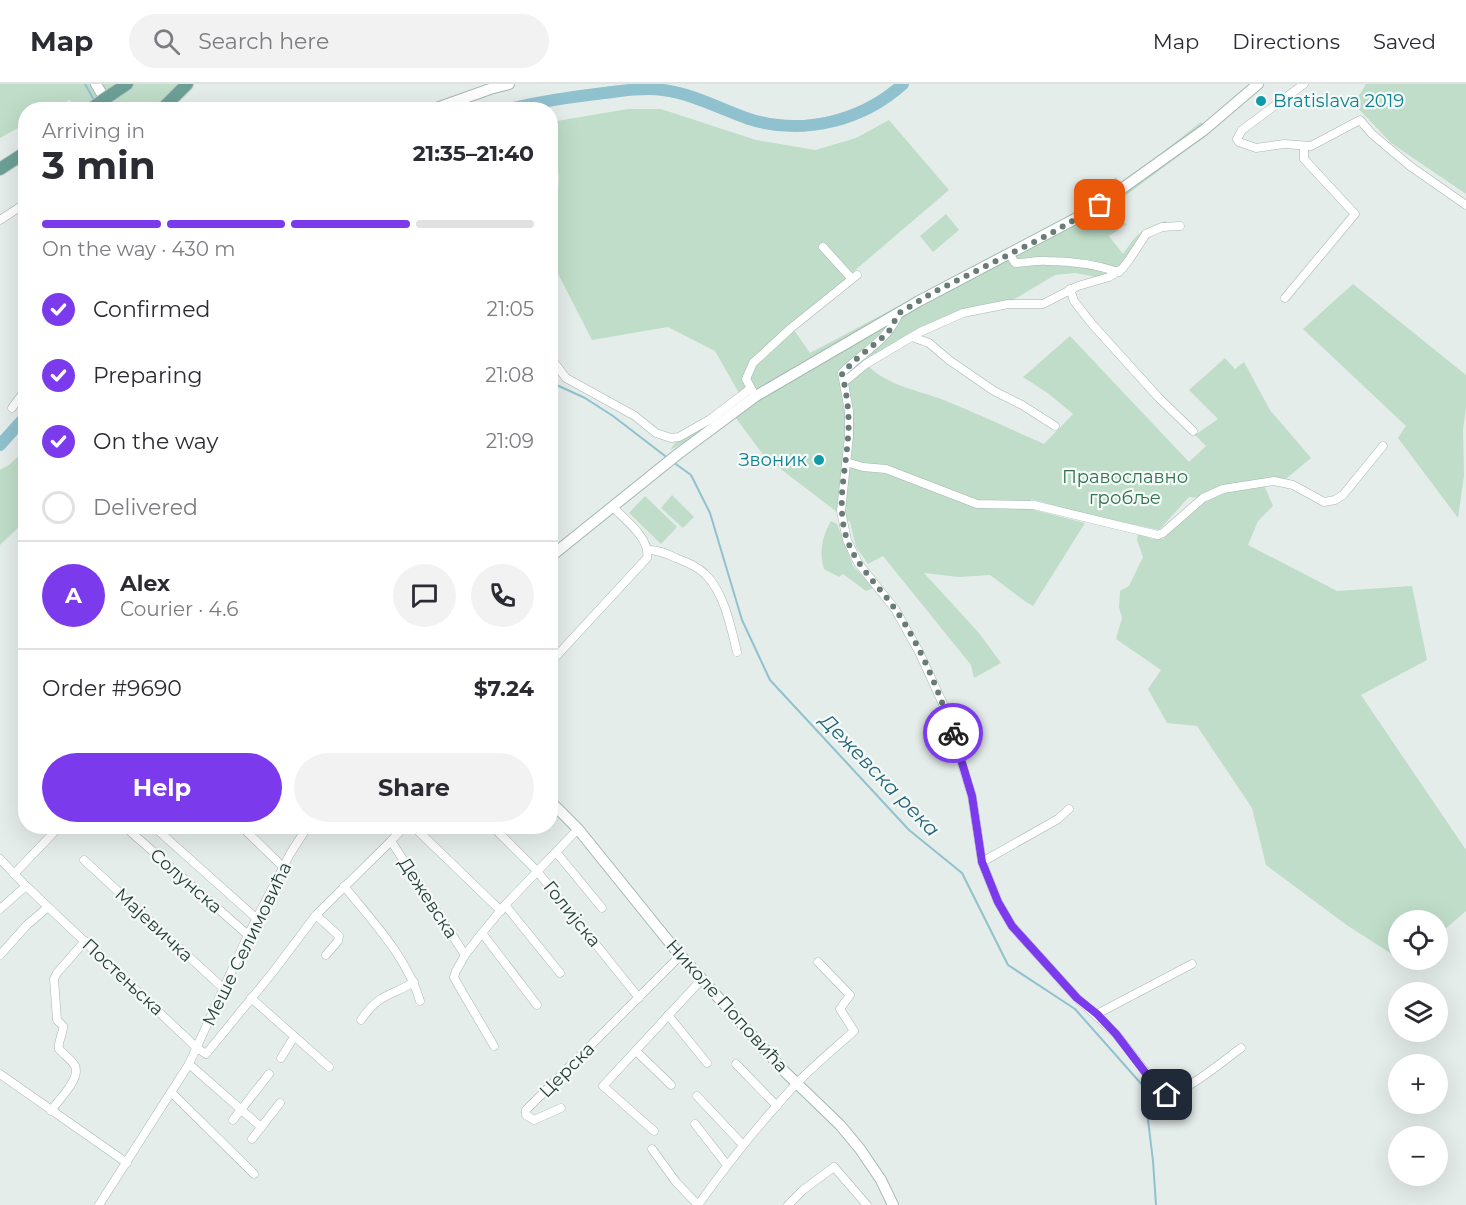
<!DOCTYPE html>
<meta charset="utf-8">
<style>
:root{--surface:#fff;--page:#f2f2f3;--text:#2b2b33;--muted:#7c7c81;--line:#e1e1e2;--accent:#7c3aed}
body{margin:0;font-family:Montserrat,sans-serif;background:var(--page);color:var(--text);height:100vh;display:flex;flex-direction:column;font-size:22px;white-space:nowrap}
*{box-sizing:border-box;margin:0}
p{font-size:20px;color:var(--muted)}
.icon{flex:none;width:33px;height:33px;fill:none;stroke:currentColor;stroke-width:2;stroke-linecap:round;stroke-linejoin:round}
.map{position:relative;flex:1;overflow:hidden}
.side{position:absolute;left:18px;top:18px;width:540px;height:732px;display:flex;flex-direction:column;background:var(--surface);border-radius:24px;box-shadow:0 6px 24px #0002}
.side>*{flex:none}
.controls{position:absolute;left:1388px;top:826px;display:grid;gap:12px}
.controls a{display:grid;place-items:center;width:60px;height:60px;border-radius:50%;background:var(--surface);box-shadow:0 6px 24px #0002;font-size:30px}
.pin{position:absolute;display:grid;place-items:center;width:51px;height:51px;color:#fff;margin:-26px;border-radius:12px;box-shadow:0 3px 9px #0006}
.courier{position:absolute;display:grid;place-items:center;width:60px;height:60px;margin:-30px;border:4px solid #7c3aed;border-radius:50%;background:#fff;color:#222;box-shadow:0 2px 8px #0007}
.headline em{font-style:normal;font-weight:700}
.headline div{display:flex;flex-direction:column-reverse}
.headline{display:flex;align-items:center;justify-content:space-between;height:102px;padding:0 24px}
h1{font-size:39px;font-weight:700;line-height:45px}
.bar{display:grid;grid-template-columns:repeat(4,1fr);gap:9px 6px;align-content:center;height:72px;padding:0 24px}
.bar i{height:8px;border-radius:4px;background:var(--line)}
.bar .active{background:var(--accent)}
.bar p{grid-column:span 4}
.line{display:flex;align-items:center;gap:15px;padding:0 24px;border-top:2px solid var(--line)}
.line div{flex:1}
.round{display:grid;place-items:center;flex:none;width:63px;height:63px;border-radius:32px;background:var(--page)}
ol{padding:0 24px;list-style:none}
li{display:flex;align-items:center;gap:18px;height:66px}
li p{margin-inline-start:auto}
li .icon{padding:6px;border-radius:50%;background:var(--accent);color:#fff;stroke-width:4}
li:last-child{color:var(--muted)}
li i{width:33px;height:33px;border:3px solid var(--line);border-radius:50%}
.primary-button{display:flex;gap:12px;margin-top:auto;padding:12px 24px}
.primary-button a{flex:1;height:69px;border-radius:36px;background:var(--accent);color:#fff;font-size:24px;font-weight:700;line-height:69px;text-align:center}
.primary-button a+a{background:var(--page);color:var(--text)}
header{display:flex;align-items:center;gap:36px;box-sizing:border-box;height:84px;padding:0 30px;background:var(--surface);border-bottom:2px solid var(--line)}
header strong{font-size:28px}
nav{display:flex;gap:33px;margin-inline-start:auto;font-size:21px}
.search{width:420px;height:54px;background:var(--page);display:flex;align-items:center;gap:15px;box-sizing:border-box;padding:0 21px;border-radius:33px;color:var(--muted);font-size:22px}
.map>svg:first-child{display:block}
</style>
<header>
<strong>Map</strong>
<div class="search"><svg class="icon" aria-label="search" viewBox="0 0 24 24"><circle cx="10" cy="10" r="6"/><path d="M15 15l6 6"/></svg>Search here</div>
<nav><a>Map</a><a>Directions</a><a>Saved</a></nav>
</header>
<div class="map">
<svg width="1466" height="1121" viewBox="0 0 1466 1121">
<rect width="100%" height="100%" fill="#e5edea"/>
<g fill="#bfddc9">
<path d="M0,0H190L166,25H75L70,16L53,25L26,26L25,40L0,54Z"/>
<path d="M1366,0H1466V110L1391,59L1354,20Z"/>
<path d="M628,25H661L756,56L815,66L856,54L889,36L949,106L853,188L858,194L794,246L810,269L1066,133L1080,125L1116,93L1121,101L1201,38L1212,47L1101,130L1127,140L1109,152L1123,170C1138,149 1140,145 1166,137L1167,145C1141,155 1149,157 1134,176C1126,187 1115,193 1104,199L1101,194L1075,189L1055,191L1013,216L968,227L866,280C889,303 916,305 946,317C979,330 1012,346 1044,360L1073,330L1049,310L1023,293L1070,252L1189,378L1206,362L1195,351L1218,335L1189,306L1225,274L1235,285L1244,278L1270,326L1311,374L1281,399L1263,398L1203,414L1189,413L1159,446L1086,430L1031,415L1026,424L1085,439L1033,522L1026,518L990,491L959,493L924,489L979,549L1001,579L974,594L971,581L883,472L868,480L856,463L850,438L765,373L735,333L670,366L679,353L740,311L715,267L668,243L592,256L551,176L550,144H555L559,92L556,79L551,68V38Z"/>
<path d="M946,130L959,146L933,168L920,152Z"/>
<path d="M1353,200L1466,291V324L1463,346L1464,392L1458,434L1398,354L1406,342L1303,245Z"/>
<path d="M25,366V437L0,461V386L9,381Z"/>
<path d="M1264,401L1273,422L1258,437L1248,461L1337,507L1412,502L1427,576L1361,611L1466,766V827L1437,852V837H1398V874L1348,842L1266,781L1252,724L1197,642L1167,639L1148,605L1161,586L1116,555L1122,534L1119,523L1120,507L1129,502L1143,473L1137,456L1138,450L1153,455H1163L1205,416L1222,408Z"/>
<path d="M672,411L694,433L683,444L661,424Z"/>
<path d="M645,412L677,443L661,460L629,429Z"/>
<path d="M831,437L837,440L853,482L874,504L866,507L843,490L839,493L824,485C819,469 822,452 831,437Z"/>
</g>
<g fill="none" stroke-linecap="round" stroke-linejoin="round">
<g stroke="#90c1cf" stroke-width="2">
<path d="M85,0L94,16"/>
<path d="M550,298L585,314L613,332L669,375"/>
<path d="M673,378L691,391L710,429L742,536L770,596L909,746L962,789L1008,881L1075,925L1144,1003L1153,1077L1156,1121"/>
</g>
<g stroke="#90c1cf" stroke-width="12">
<path d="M504,26C537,18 570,13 604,9C623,7 643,3 663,6C694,10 720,25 749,35C803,52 862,37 903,0"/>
<path d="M0,361L26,332"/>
</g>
<g stroke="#a8b5b1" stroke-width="9">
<g id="minor">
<path d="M1304,0L1242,46L1237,55L1239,58L1256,64L1284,60L1311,62L1360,36L1372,50L1410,82L1466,121"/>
<path d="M0,136L26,119"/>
<path d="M823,163L852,195"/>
<path d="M1010,171L1015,179C1026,179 1037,176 1048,177C1071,177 1097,181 1119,188"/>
<path d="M1070,205L1074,217L1092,240L1158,313L1193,347"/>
<path d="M1285,214L1355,130L1304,75V63"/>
<path d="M899,229C888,257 861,269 842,289L849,327V352L841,427L847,456L858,479L895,525L919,568L943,620L972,712L982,778L998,818L1012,842L1077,914L1116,950L1163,1010C1183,1012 1224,976 1241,964"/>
<path d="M912,253L929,259L949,276L994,307L1022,321L1055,342"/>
<path d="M550,273L566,294L635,332L656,349L671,354L679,353L709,336L750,305"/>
<path d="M844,298L866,280L920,248L963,229L1008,220H1043L1078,202L1109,193L1122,185L1129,176L1146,150L1162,143L1180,142"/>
<path d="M753,308L746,295L753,279L791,244L857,191"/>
<path d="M12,324L26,305"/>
<path d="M846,378L863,383L886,385L977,420L1034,421L1158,451L1163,449L1203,414L1223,405L1274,397L1293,401L1324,418L1335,416L1343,411L1383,362"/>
<path d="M649,466C659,466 667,470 676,474C686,478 697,482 705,490C724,508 731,543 737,568"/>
<path d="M550,579L647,474C651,455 625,436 613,423"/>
<path d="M124,742L248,851"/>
<path d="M153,742L256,834"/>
<path d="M241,742L283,783"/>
<path d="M405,742L391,757L465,871"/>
<path d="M413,742L501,827"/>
<path d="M492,742L537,787L639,914"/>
<path d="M556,768L602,824"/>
<path d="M0,775L26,802L197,964L206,970L273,888L316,831L391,757"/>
<path d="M84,776L224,905"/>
<path d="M982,778L1058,735L1069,725"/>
<path d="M14,790L60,742"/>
<path d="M344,802C372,837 407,873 420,917"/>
<path d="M505,821L560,889"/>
<path d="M0,825L26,802"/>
<path d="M316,831L339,852L338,857L326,871"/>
<path d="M482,849L537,921"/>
<path d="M0,871L27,841L48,823"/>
<path d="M251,914L329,983"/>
<path d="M1097,930L1192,880"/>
<path d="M668,931L707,979"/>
<path d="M361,936C379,909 390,913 414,898"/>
<path d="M494,962L457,899L454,893L456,887L465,871L482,849L505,821L578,745"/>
<path d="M636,967L671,1001"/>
<path d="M281,974L294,953"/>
<path d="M189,980L261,1043"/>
<path d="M736,980L777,1022"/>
<path d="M0,990L127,1079"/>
<path d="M171,1008L254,1090"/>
<path d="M697,1012L743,1061"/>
<path d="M561,1024L534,1036L526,1031V1026L681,871"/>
<path d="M51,1027C58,1016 81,995 75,982C72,976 63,970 59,965C57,957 64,950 63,942L57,936L54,895L57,889L85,857"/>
<path d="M233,1036L269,990"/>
<path d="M695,1040L727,1081"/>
<path d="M654,1047L603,1002L702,895"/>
<path d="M252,1055L280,1019"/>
<path d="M652,1065L676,1098L698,1121"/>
<path d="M99,1121L189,980L248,851L290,770L308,742"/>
<path d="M698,1121C728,1079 760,1039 795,1001C813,982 834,965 854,947L840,925L850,911L818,878"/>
<path d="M788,1121L803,1106L834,1083L867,1121"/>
</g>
</g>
<g stroke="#a8b5b1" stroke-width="12">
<g id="tertiary">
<path d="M96,0L111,26"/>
<path d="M431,26L490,5L509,0"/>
</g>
</g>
<g stroke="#a3b8b2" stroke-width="12">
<g id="secondary">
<path d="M550,473L678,370L756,312L919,217L1092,126L1204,46L1258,0"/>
<path d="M550,717L578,745L674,864L784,987L840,1041L860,1065L881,1096L893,1121"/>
</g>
</g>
<g stroke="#c2c9c8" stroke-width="14">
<g id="primary">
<path d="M112,10L127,0"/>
<path d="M161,26L187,0"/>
<path d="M0,85L26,68"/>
</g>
</g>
<use href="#minor" stroke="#fff" stroke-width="8"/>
<use href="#tertiary" stroke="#fff" stroke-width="10"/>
<use href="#secondary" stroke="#fff" stroke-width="10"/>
<use href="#primary" stroke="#6ca096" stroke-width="12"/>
<g stroke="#c2c9c8" stroke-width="14" stroke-linecap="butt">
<path id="primary-bridge" d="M89,26L112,10"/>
</g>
<use href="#primary-bridge" stroke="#6ca096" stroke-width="12"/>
</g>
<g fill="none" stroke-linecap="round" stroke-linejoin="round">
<path stroke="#687b77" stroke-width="6" stroke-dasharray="0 10.8" d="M953,649C939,608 920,560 895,525C879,502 858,484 848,458C835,424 846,387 848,353C850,332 847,310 842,290L854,277L888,249L899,229L934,208L1048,151L1100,121"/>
<path stroke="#7c3aed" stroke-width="8" d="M953,649L972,712L982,778L998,818L1012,842L1040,873L1077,914L1097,930L1116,950L1160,1008L1167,1011"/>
</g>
<g fill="#0f9aa8" stroke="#f5faf8" stroke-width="2">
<circle cx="1261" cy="17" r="6"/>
<circle cx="819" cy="376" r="6"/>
</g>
<g text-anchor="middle" stroke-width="4.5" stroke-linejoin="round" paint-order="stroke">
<g font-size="18" fill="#0d838f" stroke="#f5faf8" text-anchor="start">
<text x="1273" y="23">Bratislava 2019</text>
<text x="807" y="382" text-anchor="end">Звоник</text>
</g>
<g font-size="18" fill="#31734e" stroke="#f5faf8">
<text x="1125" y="399">Православно<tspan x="1125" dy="21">гробље</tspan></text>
</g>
<g font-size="18" fill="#253e39" stroke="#f5faf8">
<text transform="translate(186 797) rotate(41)" y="6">Солунска</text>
<text transform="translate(428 814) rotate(57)" y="6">Дежевска</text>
<text transform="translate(572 830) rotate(51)" y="6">Голијска</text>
<text transform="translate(154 841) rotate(43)" y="6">Мајевичка</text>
<text transform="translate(247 860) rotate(-64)" y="6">Меше Селимовића</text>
<text transform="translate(123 893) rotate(43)" y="6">Постењска</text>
<text transform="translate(727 922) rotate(48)" y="6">Николе Поповића</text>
<text transform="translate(567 986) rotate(-45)" y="6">Церска</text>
</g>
<g font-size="20" font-style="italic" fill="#216478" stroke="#f5faf8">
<text transform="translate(880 691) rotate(46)" y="7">Дежевска река</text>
</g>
</g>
</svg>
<div class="controls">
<a><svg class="icon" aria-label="locate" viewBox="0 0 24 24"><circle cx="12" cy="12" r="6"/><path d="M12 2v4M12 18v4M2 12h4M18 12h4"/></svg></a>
<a><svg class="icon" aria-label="layers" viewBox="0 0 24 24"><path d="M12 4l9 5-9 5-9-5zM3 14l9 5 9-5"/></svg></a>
<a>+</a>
<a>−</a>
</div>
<div class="pin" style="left:1100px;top:121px;background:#ea580c"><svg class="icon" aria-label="bag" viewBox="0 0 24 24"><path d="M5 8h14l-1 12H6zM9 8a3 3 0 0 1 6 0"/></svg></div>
<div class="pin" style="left:1167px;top:1011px;background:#1f2937"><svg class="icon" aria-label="home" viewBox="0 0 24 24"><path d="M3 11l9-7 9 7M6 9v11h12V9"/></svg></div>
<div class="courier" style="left:953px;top:649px"><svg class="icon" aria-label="bike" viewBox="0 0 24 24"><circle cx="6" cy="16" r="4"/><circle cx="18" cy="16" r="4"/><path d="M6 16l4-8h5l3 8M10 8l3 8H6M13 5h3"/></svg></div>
<section class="side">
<div class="headline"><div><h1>3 min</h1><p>Arriving in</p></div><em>21:35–21:40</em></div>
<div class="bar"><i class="active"></i><i class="active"></i><i class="active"></i><i></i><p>On the way · 430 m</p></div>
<ol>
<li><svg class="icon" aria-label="check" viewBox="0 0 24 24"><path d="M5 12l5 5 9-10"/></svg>Confirmed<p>21:05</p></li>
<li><svg class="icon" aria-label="check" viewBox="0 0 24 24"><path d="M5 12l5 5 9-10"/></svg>Preparing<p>21:08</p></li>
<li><svg class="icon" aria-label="check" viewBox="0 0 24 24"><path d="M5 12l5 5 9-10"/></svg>On the way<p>21:09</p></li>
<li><i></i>Delivered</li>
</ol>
<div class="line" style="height:108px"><b class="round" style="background:var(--accent);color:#fff">A</b><div><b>Alex</b><p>Courier · 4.6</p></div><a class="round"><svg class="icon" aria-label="chat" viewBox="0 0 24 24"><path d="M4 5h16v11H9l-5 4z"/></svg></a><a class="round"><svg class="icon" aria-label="phone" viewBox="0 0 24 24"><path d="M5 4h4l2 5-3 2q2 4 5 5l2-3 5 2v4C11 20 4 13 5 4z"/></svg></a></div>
<div class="line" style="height:78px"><div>Order #9690</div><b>$7.24</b></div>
<div class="primary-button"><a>Help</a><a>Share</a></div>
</section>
</div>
